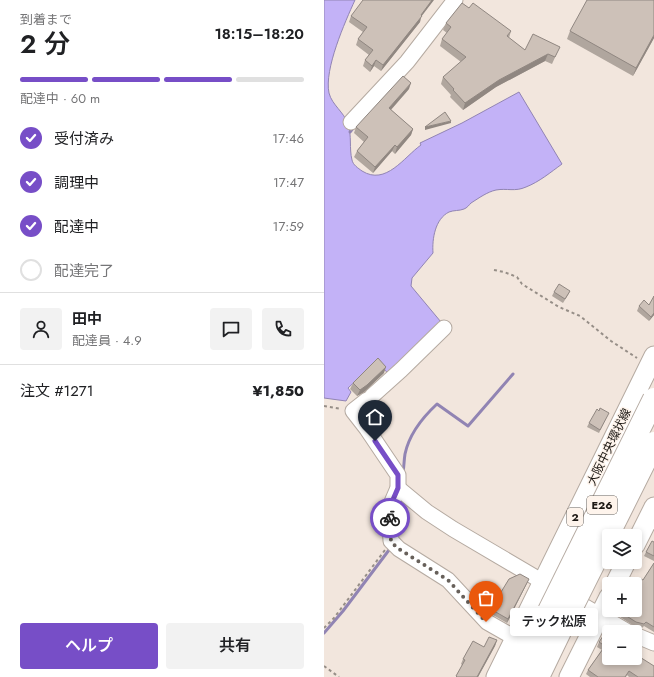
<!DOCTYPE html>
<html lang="ja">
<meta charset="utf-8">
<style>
:root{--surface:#fff;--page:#f2f2f2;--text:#202124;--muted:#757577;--line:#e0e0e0;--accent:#774ec7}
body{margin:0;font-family:Jost,"Noto Sans JP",sans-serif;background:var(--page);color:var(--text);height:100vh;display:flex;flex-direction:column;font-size:15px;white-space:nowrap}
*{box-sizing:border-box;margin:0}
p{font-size:13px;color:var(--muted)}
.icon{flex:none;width:22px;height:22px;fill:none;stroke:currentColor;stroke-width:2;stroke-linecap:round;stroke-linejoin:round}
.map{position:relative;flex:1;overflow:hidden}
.side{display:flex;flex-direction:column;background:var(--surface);width:324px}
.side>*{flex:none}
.buttons{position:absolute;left:278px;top:529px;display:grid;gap:8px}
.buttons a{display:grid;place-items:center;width:40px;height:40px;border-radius:4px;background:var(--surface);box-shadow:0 2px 6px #0003;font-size:20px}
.pin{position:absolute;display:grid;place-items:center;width:34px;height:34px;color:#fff;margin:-41px -17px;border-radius:50% 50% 50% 0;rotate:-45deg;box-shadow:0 0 4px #0007}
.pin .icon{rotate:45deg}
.courier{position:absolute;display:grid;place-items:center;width:40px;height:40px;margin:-20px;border:3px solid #774ec7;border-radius:50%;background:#fff;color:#222;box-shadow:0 1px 5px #0007}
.bubble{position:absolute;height:28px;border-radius:4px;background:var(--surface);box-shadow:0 2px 6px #0003;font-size:13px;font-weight:600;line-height:28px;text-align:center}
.summary em{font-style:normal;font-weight:600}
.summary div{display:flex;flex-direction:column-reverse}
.summary{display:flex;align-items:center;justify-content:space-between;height:68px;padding:0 20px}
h1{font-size:26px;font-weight:600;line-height:30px}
.bar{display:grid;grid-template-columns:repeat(4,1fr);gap:6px 4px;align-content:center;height:48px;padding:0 20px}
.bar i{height:5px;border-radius:3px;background:var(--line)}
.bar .active{background:var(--accent)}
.bar p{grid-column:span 4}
.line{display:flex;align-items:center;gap:10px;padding:0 20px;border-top:1px solid var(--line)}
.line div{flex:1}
.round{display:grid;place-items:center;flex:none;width:42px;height:42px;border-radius:4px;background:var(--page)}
ol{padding:0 20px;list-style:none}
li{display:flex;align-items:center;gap:12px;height:44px}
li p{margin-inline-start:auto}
li .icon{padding:4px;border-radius:50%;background:var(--accent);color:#fff;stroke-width:4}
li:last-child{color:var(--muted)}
li i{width:22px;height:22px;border:2px solid var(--line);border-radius:50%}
.primary-button{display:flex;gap:8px;margin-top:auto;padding:8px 20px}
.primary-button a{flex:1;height:46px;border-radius:4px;background:var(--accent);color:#fff;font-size:16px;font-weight:600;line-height:46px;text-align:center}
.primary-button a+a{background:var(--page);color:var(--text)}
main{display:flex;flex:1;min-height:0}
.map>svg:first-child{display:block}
</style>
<main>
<section class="side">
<div class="summary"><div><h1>2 分</h1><p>到着まで</p></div><em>18:15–18:20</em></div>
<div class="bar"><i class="active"></i><i class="active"></i><i class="active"></i><i></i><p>配達中 · 60 m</p></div>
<ol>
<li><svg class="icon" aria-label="check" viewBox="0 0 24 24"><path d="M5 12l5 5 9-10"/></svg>受付済み<p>17:46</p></li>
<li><svg class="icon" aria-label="check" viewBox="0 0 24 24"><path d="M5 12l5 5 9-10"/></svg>調理中<p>17:47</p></li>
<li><svg class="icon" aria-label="check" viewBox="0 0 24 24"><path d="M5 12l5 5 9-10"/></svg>配達中<p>17:59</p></li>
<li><i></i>配達完了</li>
</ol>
<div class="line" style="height:72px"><a class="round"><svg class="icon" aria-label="person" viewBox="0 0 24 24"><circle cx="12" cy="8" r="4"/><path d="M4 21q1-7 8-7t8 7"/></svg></a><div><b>田中</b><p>配達員 · 4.9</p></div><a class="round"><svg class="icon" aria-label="chat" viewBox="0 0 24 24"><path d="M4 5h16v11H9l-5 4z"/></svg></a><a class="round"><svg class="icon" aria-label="phone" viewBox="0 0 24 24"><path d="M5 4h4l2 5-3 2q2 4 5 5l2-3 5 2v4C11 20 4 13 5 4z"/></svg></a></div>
<div class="line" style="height:52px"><div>注文 #1271</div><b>¥1,850</b></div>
<div class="primary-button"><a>ヘルプ</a><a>共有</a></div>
</section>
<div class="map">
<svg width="330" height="677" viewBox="0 0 330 677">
<rect width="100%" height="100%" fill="#f2e6dd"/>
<path fill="#c3b2f7" stroke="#9184b3" d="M0,0H31C21,22 0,69 5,93C8,105 20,112 24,124C28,136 25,148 28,160C29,165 34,168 38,171C62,186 80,157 97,145L96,143L138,123L195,92L238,164C227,172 215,182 202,187C191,192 183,188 172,190C163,192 155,198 147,203C145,205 143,208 140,209C135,211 130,210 125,212C111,219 108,239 109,253L88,278L87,286L117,322L65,374L52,362L24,388L27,392L22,401L0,398Z"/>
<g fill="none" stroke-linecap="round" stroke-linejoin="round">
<g stroke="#9184b3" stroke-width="3">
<path d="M26,132L30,127"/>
<path d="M79,473C80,467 80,460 81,454C85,435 99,417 113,404L144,426L189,374"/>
<path d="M0,633L19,611L65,550V547"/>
</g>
<g stroke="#b5aaa1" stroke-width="17">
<g id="minor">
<path d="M27,122L83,62L131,0"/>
<path d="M48,396L77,370L120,328"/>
<path d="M43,400L29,411L43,429L74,475V488L68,502L66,521L67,541L75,549L124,580L163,622L191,638"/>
<path d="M74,488L103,512L129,529L304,632"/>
<path d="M311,635L330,643"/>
</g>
</g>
<g stroke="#b5aaa1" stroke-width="21">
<g id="major">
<path d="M311,545L330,507"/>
<path d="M291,584L302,562"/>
<path d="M172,677L330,356"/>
<path d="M245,677L285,597"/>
</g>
</g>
<g stroke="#b5aaa1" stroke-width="24">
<g id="highway">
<path d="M193,677L225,611"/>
<path d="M214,677L242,619"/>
</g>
</g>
<g stroke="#968e87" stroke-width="2" stroke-dasharray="3 3" stroke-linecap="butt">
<path d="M170,270L180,272L193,277L198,284L235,307L256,316L287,341L313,358"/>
<path d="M0,406L17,409"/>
<path d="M0,628L10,618L61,550"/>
<path d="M0,666L15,677"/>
</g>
<use href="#minor" stroke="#fff" stroke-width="15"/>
<use href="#major" stroke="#fff" stroke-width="19"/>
<use href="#highway" stroke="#fff" stroke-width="22"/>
<g stroke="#b5aaa1" stroke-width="24" stroke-linecap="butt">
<g id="highway-bridge">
<path d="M225,611L330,399"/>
<path d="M242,619L330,443"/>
</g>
</g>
<use href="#highway-bridge" stroke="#fff" stroke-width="22"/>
</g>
<g fill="#b0a69e">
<path d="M145,8L187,31L185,38L201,50L233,53L228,64L221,61L172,87L139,110L126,97L127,95L117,84L119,77L137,62L116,46L118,39L123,33L119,30L122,23Z"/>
<path d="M27,16L97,17L96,22L57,71L50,66L46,72L39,66L41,60L45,55L32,45L34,39L39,32L25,22Z"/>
<path d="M246,31L330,38L309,76L243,39Z"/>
<path d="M85,89L67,110L89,129L87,135L71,154L68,151L49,173L30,157L33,151L40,142L30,133L32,127Z"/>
<path d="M246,291L244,295L239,303L228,296L230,292Z"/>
<path d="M330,296V315L325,321L313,311L315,306L325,305Z"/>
<path d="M60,373L40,392L33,396L26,389L29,383Z"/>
<path d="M283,416L275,433L263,427L265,423Z"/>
<path d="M330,542V561L320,556L322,552Z"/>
<path d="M330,563V632L320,626L318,628L310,626L290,613L291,610H311L319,580Z"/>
<path d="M205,579L183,623L169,615L164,610L166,606L174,597Z"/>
<path d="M286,626L285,658L330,677H305L303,675L302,677H266L262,674L264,670L278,650L273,647L275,642Z"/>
<path d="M173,640L171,646L154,677H132L138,665L137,664L139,659Z"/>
</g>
<g fill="#908781">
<path d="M108,0H110L97,17L96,22L57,71L59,65Z"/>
<path d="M330,35V38L309,76L312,68Z"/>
<path d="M224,54L221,61L172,87L139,110L141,103L175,80Z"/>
<path d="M52,60L50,66L46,72L48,66Z"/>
<path d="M87,83L85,89L63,114L65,108Z"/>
<path d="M127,121V123L101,130V127Z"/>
<path d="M89,129L87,135L71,154L73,147Z"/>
<path d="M71,145L68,151L49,173L51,167Z"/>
<path d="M330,313V315L325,321L327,317Z"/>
<path d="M62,367L60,373L40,392L33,396L36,390Z"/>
<path d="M205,579L183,623L184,619Z"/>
<path d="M173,640L171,646L154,677H153Z"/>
</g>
<g fill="#cdc1b8" stroke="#908781">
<path d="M39,0H108L97,15L98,16L59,65L52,60L48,66L41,60L49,50L34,39L43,27L27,16Z"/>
<path d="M263,0H330V35L312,68L246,31Z"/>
<path d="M138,3L145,8L149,3L187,31L183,36L201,50L209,34L236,47L231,57L224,54L175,80L141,103L129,90L130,89L119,77L142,57L118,39L127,27L122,23Z"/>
<path d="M79,76L87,83L65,108L89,129L73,147L71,145L51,167L33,151L44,137L32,127Z"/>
<path d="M121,112L127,121L101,127Z"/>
<path d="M235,284L246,291L241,299L230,292Z"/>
<path d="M330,296V313L327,317L315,306L320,300L325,305Z"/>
<path d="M54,358L62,367L43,385L36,390L29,383Z"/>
<path d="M276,408L285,413L276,430L265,423L273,409L275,411Z"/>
<path d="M328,541L330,542V556L322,552Z"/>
<path d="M330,563V627L322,622L320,624L312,622L293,610H311V585L315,578L319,580Z"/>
<path d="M196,574L205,579L184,619L170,611L166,606L173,596L174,597L185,579Z"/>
<path d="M286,626L296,632H285V658H311V654L330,666V677H314L305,671L301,677H274L264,670L281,646L275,642Z"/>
<path d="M165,637L173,640L153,677H133L132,676L141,660L139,659L149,641L160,647Z"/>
</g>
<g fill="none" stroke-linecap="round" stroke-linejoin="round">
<path stroke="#67605a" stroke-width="4" stroke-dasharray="0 7.2" d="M66,518L67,542L75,549L124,580L162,622"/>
<path stroke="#774ec7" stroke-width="5" d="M51,441L74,475V488L68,502L66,518"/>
</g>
<g text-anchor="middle" stroke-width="3" stroke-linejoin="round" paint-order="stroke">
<g fill="#fef4ec" stroke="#605a55" stroke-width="1">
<rect x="263" y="496" width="30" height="18" rx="3"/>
<rect x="243" y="508" width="16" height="18" rx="3"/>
</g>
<g font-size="11" font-weight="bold" fill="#1c1814">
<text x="278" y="509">E26</text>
<text x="251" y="521">2</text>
</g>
<g font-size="12" fill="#1c1814" stroke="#fef4ec">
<text transform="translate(285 447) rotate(-64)" y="4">大阪中央環状線</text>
</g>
</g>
</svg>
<div class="buttons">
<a><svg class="icon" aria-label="layers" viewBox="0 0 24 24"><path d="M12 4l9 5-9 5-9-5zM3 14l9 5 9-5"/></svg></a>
<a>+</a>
<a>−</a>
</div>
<div class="pin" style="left:162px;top:622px;background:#ea580c"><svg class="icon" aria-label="bag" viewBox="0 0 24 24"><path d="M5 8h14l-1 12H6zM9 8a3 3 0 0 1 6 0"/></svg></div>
<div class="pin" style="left:51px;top:441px;background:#1f2937"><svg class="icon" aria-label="home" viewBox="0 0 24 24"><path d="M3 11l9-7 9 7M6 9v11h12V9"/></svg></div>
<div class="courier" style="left:66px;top:518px"><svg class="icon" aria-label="bike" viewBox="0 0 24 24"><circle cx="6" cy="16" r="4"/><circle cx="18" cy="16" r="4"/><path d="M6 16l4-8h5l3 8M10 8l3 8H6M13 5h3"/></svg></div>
<div class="bubble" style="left:186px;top:608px;width:88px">テック松原</div>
</div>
</main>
